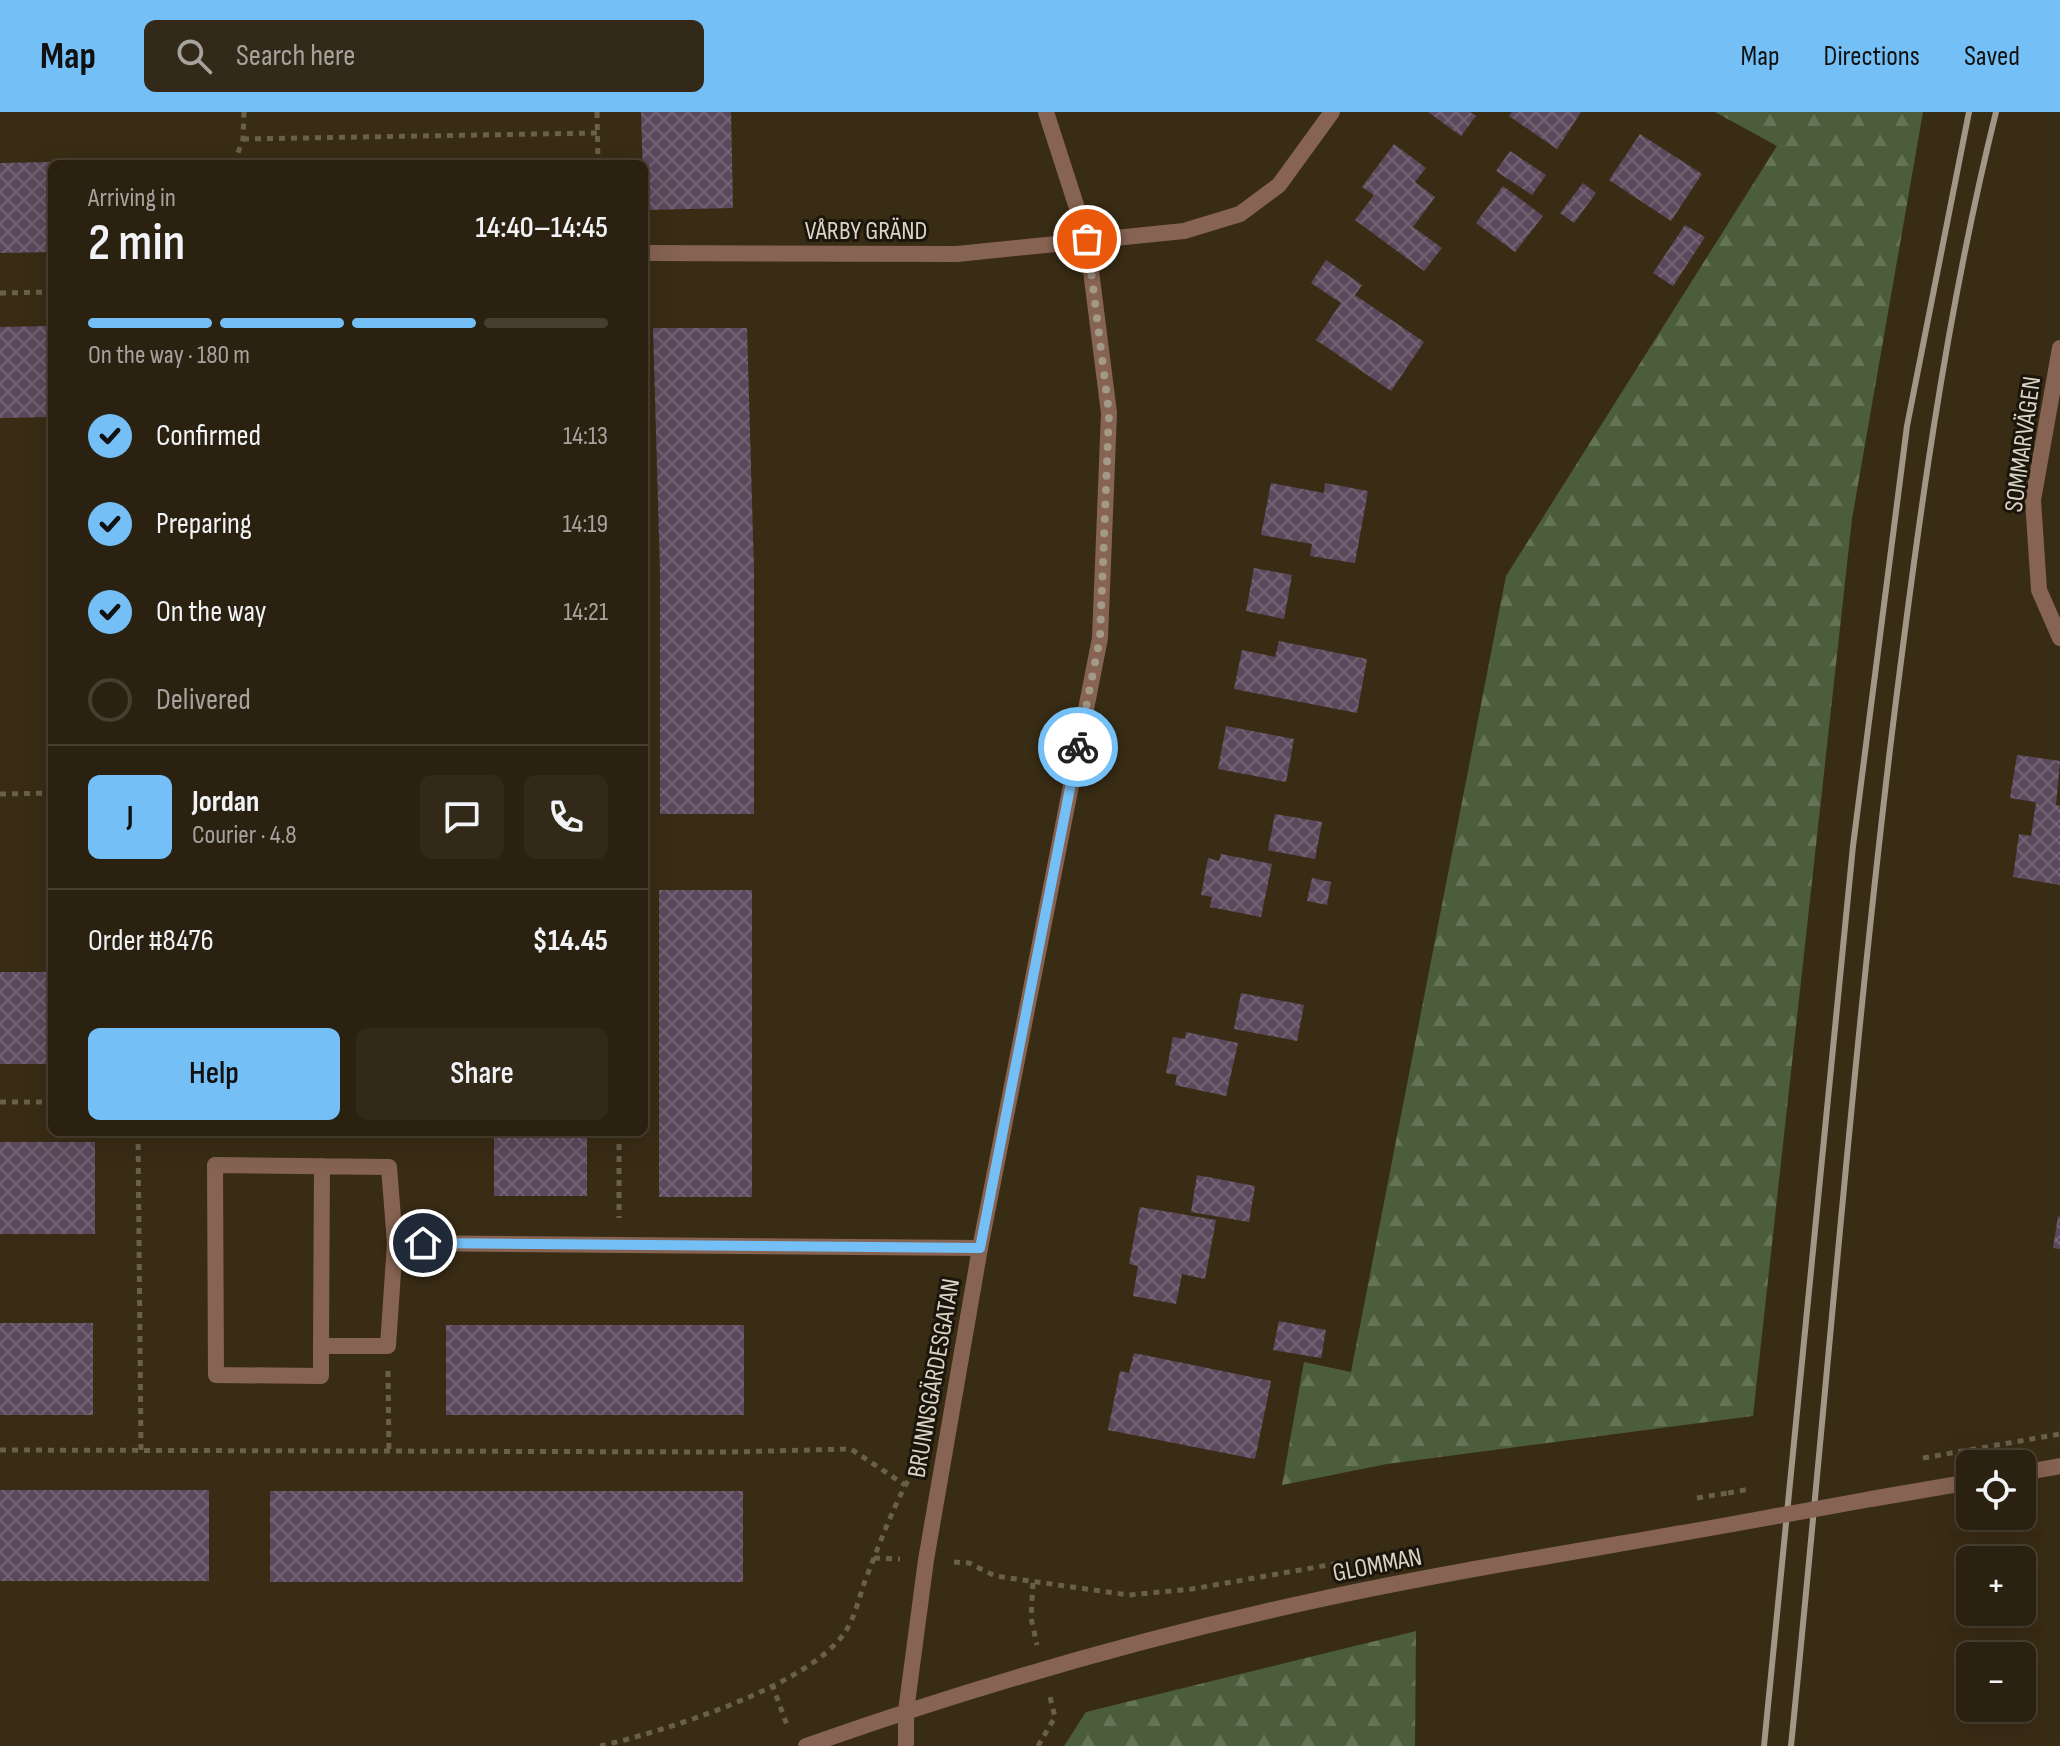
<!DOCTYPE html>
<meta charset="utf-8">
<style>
:root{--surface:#2b2110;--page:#332919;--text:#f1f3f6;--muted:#a6a39f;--line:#473e30;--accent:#74c0f6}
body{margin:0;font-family:"Sofia Sans Condensed",sans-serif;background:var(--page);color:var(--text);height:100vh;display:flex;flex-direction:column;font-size:30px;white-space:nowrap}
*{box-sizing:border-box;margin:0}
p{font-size:26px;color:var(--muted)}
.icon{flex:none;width:44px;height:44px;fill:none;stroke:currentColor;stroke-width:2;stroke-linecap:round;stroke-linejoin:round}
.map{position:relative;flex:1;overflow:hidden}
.panel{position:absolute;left:48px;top:48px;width:600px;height:976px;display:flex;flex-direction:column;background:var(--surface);border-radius:12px;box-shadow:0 8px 32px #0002,0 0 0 2px var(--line)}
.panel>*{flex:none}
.tools{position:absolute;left:1956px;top:1338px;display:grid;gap:16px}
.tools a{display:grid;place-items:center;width:80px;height:80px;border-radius:12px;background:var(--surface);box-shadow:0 8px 32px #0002,0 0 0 2px var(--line);font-size:40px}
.pin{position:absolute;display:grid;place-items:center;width:68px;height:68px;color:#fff;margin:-34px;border:4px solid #fff;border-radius:50%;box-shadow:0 2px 8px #0007}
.courier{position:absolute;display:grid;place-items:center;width:80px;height:80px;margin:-40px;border:6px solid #74c0f6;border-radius:50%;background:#fff;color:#222;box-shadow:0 2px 10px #0007}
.overview em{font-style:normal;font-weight:600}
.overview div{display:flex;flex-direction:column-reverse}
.overview{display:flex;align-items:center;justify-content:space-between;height:136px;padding:0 40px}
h1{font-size:52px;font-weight:600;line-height:60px}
.bar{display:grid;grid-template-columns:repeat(4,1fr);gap:12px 8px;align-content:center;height:96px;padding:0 40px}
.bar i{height:10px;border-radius:6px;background:var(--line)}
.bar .selected{background:var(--accent)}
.bar p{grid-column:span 4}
.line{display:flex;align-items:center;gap:20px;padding:0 40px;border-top:2px solid var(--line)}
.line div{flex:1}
.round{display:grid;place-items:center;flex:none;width:84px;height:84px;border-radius:12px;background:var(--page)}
ol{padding:0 40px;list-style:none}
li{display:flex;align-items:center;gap:24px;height:88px}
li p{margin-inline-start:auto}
li .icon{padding:8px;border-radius:50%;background:var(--accent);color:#111;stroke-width:4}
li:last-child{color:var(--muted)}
li i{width:44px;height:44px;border:4px solid var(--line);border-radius:50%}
.action{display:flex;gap:16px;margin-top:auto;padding:16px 40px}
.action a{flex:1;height:92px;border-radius:12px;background:var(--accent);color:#111;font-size:32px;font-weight:600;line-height:92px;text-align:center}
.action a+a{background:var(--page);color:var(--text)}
header{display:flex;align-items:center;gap:48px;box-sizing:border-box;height:112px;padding:0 40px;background:var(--accent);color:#111}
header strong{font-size:38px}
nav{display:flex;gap:44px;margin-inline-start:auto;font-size:28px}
.search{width:560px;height:72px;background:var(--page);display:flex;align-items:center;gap:20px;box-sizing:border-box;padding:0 28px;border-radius:12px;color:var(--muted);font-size:30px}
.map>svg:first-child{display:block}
</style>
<header>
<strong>Map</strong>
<div class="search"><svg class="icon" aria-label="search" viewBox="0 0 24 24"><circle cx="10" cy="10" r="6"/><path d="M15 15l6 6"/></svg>Search here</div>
<nav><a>Map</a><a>Directions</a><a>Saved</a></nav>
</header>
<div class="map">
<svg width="2060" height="1634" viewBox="0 0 2060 1634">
<defs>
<pattern id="forest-firs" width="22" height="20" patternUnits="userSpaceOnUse" patternTransform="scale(2)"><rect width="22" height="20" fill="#4c5d3b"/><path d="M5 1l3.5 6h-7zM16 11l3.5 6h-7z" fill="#657356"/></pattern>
<pattern id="building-cross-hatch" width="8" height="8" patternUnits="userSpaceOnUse" patternTransform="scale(2)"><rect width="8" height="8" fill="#5b485c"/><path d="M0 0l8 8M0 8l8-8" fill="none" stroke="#726272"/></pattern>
</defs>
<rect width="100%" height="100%" fill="#392c15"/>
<g fill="url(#forest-firs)">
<path d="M1715,0H1923L1852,407L1753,1304L1387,1352L1282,1373L1304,1250L1351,1260L1506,464L1777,34Z"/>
<path d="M1416,1519L1415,1634H1064L1086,1600Z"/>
</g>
<g fill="url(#building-cross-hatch)">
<path d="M641,0H731L733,96L644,98Z"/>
<path d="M1428,0H1470L1476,4L1461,24Z"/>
<path d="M1512,0H1581L1557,37L1509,4Z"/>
<path d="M1640,22L1702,62L1671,109L1609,68Z"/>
<path d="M1394,32L1426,56L1415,70L1435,85L1413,115L1442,136L1424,159L1355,108L1374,83L1362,75Z"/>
<path d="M1510,39L1546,63L1532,83L1496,59Z"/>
<path d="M212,46V52H62V49Z"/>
<path d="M52,50V140L0,141V51Z"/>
<path d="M1583,71L1596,81L1574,111L1560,101Z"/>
<path d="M1503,74L1543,104L1515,140L1476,111Z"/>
<path d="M1685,113L1705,125L1673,174L1653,161Z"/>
<path d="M1326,148L1362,173L1355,183L1424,230L1391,279L1316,228L1341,191L1311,171Z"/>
<path d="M52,214V305L0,306V215Z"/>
<path d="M653,216H747L754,459V702H660V459Z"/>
<path d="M1271,371L1324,381L1325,371L1368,379L1355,451L1310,444L1312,432L1261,423Z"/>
<path d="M1254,456L1292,463L1284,507L1246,499Z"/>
<path d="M1279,529L1367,547L1357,601L1234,577L1242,538L1275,545Z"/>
<path d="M1226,614L1294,627L1286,670L1218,657Z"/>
<path d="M2017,643L2060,649L2056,693L2060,694V773L2013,765L2019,722L2031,724L2036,690L2010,686Z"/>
<path d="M1275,702L1322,710L1315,747L1268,738Z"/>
<path d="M1221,742L1272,752L1261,805L1210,795L1212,785L1201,783L1208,746L1219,749Z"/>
<path d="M1312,766L1331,770L1327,793L1307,789Z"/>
<rect x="659" y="778" width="93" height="307"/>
<rect x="0" y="860" width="52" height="92"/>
<path d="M1241,881L1304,893L1297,929L1234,917Z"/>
<path d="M1186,920L1238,931L1226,984L1175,973L1177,963L1166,961L1173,925L1185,927Z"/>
<rect x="494" y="1020" width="93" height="64"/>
<rect x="0" y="1030" width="95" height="92"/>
<path d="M1197,1063L1255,1074L1249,1110L1191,1100Z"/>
<path d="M1140,1095L1216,1108L1205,1167L1182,1162L1176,1192L1133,1184L1138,1154L1129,1152Z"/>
<path d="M2058,1104L2060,1105V1137L2053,1136Z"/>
<path d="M1279,1209L1326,1218L1321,1246L1273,1238Z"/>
<rect x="0" y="1211" width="93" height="92"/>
<rect x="446" y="1213" width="298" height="90"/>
<path d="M1134,1241L1271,1269L1255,1347L1108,1318L1120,1259L1129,1261Z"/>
<rect x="0" y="1378" width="209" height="91"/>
<rect x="270" y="1379" width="473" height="91"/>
</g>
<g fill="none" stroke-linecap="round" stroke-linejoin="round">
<g stroke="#6a5f4a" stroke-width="5" stroke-dasharray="6 6" stroke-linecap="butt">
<path d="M597,0L598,52"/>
<path d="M243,27L597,21"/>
<path d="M234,52L243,27L244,0"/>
<path d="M0,181L52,180"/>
<path d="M0,682L52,681"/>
<path d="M0,990H52"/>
<path d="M138,1020L141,1338"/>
<path d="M619,1020V1106"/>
<path d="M388,1259L389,1339"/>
<path d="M0,1338L729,1340L851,1337L905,1373"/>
<path d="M1923,1346L2060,1322"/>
<path d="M1697,1386L1728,1381"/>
<path d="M874,1446L900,1447"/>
<path d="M954,1450L969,1451L995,1464L1129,1483L1192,1477L1357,1448"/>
<path d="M1033,1471L1031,1506L1037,1533"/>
<path d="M772,1572L787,1613"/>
<path d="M600,1634C662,1620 810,1574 845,1520C855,1506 859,1485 865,1469C879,1433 892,1397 911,1363"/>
<path d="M1038,1634L1055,1605L1050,1585"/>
</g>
<path stroke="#866352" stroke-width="16" d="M321,1234H388L395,1131L389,1055L215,1053L216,1263L321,1264V1234L322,1054"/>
<g stroke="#866352" stroke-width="16">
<path d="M644,141L957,142L1184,119L1240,102L1279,73L1332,0"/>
<path d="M2060,236L2033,388L2039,478L2060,526"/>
<path d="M395,1131L980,1136"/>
<path d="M906,1634V1599L926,1448L980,1136L1100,526L1109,301L1087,127L1046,0"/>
</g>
<g stroke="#866352" stroke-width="16">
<path d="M2022,1361L2060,1354"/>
<path d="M1871,1387L1970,1370"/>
<path d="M806,1634C970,1576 1147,1525 1317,1488C1455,1458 1595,1437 1733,1412"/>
</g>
<g stroke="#a19786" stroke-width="6">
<path d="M1764,1634L1853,734L1907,314L1969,0"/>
<path d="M1791,1634C1825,1299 1851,963 1891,629C1917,418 1945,206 1996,0"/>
</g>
<path stroke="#6a5f4a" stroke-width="5" stroke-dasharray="6 6" stroke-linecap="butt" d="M1728,1381L1750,1377"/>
<path stroke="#866352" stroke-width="16" d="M1733,1412L1871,1387"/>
</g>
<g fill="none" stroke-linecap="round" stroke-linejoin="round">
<path stroke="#a29987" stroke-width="8" stroke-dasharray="0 14.4" d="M1078,635L1100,526L1109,301L1087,127"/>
<path stroke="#74c0f6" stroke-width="10" d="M423,1131L980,1136L1078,635"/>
</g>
<g text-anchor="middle" stroke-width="6" stroke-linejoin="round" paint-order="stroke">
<g font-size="26" fill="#dbd3c5" stroke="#1b160b">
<text x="866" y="127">VÅRBY GRÄND</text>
<text transform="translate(2022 332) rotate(-82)" y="9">SOMMARVÄGEN</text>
<text transform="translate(933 1266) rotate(-80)" y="9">BRUNNSGÄRDESGATAN</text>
<text transform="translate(1377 1452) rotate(-11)" y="9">GLOMMAN</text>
</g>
</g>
</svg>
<div class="tools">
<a><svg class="icon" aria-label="locate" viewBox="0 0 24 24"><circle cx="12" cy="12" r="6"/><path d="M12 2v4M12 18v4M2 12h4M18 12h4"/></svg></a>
<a>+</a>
<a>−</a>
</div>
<div class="pin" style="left:1087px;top:127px;background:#ea580c"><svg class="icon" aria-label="bag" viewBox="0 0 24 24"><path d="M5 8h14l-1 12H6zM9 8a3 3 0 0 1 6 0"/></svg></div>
<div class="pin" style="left:423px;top:1131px;background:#1f2937"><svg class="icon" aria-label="home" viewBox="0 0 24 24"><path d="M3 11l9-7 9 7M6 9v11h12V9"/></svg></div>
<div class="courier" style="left:1078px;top:635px"><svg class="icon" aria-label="bike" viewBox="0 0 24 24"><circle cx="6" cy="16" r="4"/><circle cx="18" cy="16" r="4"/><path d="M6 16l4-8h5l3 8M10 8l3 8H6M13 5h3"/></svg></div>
<section class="panel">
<div class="overview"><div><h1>2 min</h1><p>Arriving in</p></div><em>14:40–14:45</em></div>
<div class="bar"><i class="selected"></i><i class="selected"></i><i class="selected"></i><i></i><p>On the way · 180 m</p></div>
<ol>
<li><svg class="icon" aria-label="check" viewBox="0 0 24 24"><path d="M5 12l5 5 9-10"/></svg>Confirmed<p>14:13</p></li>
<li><svg class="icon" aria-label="check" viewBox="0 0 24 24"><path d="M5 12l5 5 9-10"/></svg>Preparing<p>14:19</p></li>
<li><svg class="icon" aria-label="check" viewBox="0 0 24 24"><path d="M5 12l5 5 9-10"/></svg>On the way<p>14:21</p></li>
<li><i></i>Delivered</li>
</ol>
<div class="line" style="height:144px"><b class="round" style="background:var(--accent);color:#111">J</b><div><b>Jordan</b><p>Courier · 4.8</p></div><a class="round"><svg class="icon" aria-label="chat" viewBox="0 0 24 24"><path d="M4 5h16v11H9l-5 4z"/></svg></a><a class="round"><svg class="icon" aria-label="phone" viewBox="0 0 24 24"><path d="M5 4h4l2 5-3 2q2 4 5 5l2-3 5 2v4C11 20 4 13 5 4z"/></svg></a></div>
<div class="line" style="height:104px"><div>Order #8476</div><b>$14.45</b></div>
<div class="action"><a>Help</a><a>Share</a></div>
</section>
</div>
